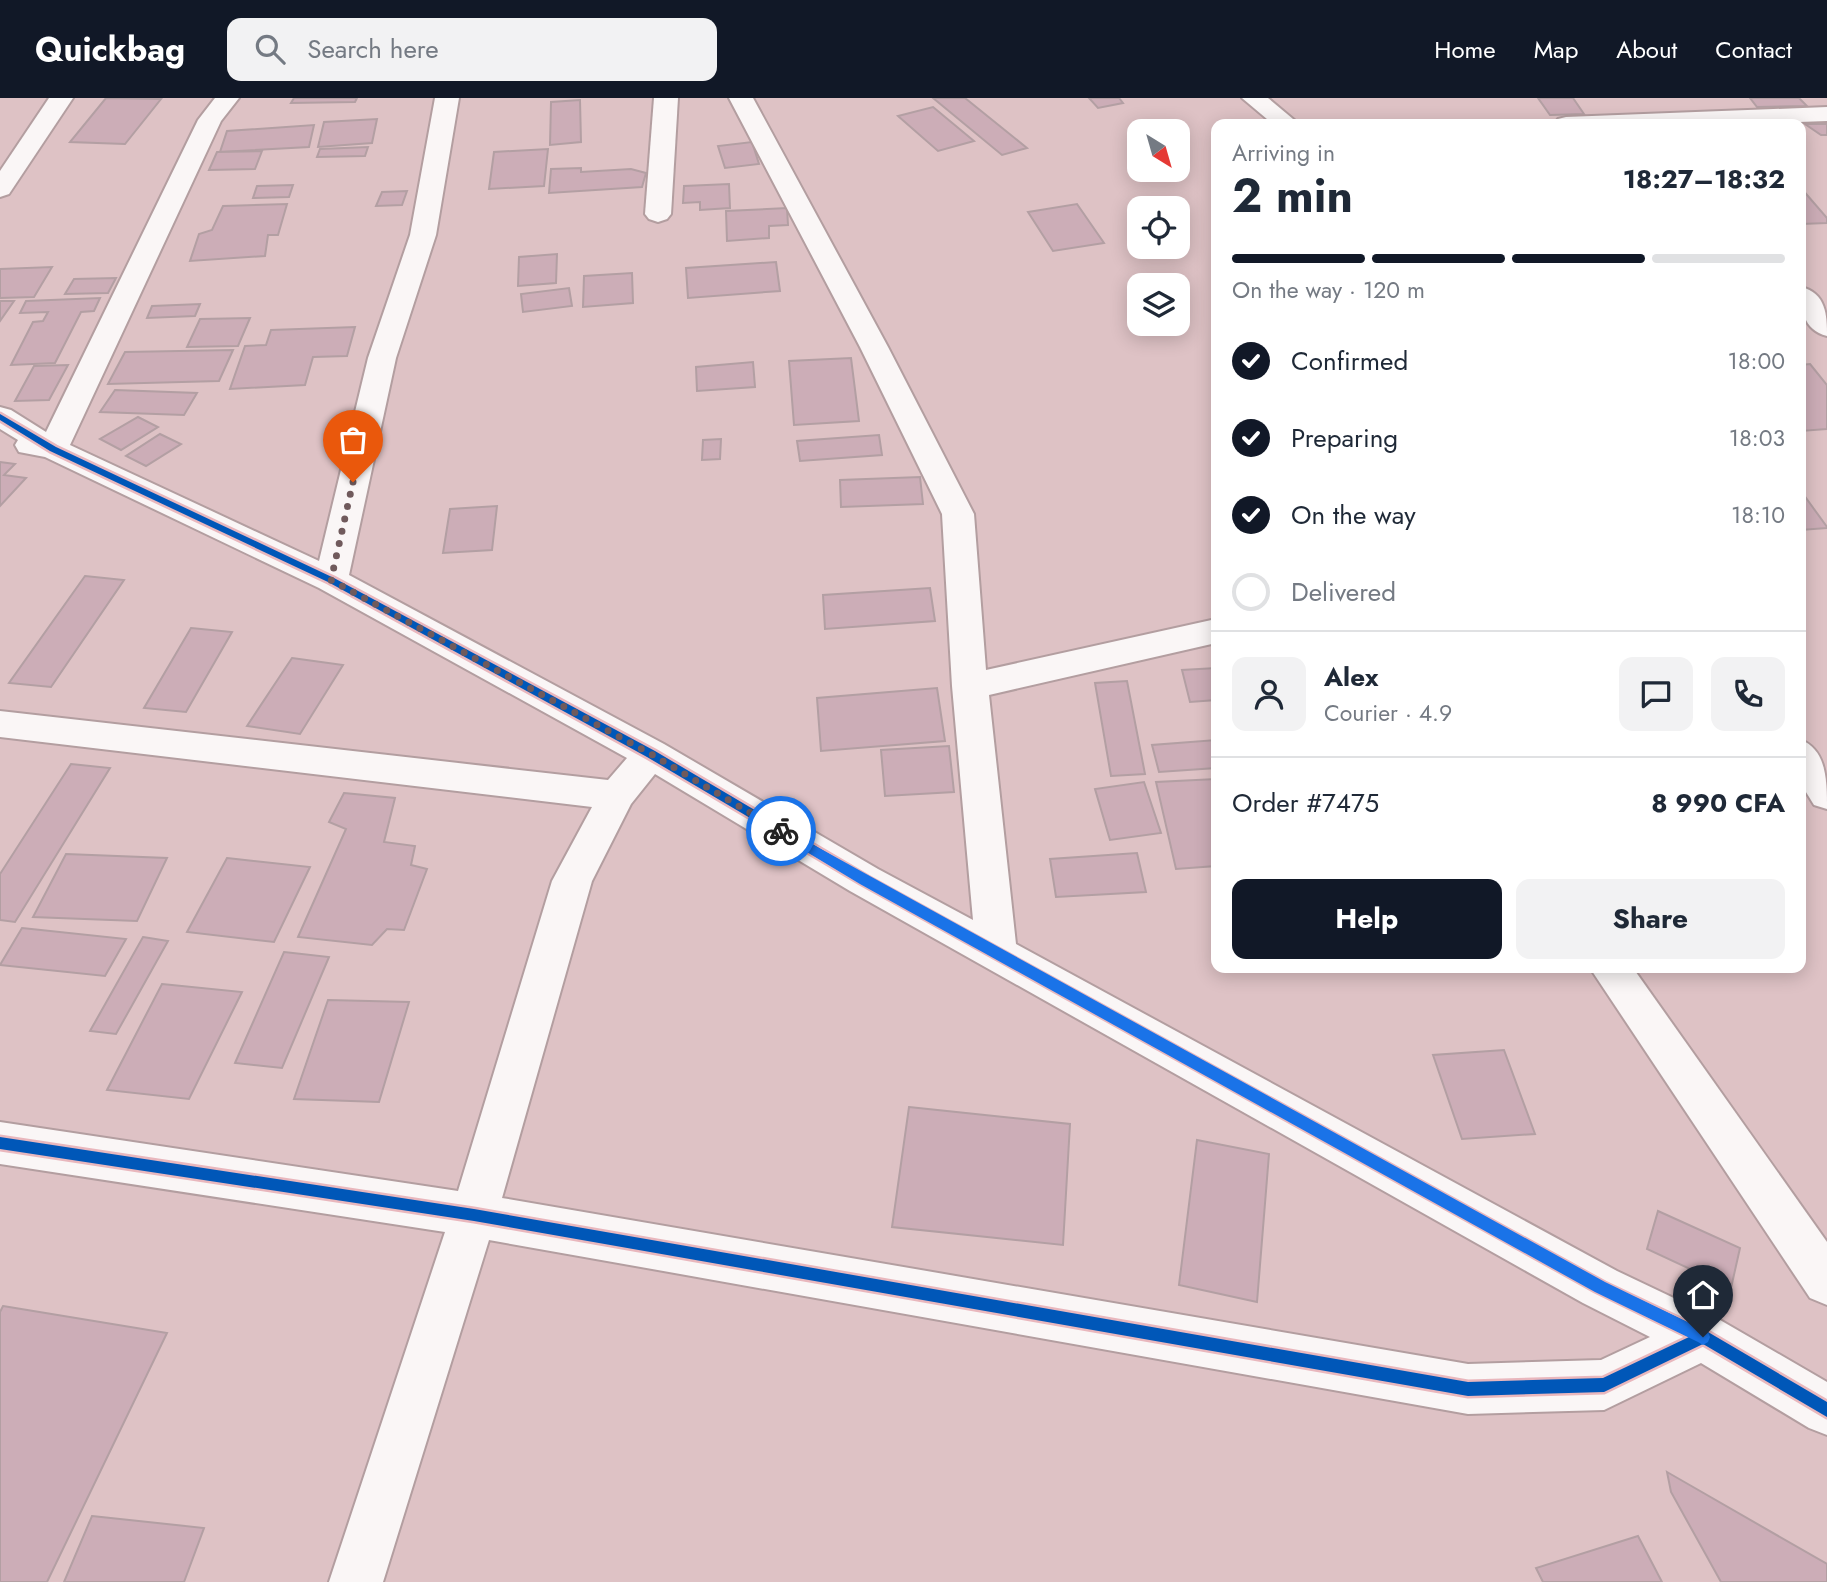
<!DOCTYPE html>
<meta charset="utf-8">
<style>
:root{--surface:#fff;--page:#f2f2f3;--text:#1f2937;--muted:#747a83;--line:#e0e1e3;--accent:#111827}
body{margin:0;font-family:Jost,sans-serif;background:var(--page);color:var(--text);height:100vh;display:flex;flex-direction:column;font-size:26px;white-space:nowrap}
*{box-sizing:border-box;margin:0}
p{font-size:23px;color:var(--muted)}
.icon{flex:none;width:38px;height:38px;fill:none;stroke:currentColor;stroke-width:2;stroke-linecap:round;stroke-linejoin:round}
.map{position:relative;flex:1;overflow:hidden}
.side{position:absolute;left:1211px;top:21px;width:595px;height:854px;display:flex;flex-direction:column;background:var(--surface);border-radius:14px;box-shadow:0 4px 18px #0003}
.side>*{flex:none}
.needle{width:46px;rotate:143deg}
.fabs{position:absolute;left:1127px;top:21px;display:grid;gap:14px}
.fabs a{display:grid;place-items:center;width:63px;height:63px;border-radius:14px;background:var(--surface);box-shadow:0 4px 18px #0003;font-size:35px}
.pin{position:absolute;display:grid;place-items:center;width:60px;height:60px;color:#fff;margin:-72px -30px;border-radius:50% 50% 50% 0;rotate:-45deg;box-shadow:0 0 7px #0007}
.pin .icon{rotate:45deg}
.courier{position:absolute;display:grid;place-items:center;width:70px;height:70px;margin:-35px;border:5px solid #1a73e8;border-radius:50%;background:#fff;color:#222;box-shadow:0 2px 9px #0007}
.overview em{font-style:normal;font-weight:700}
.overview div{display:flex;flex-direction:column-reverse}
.overview{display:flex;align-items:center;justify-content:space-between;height:119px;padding:0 21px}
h1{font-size:46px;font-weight:700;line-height:52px}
.bar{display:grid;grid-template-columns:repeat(4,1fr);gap:10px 7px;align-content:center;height:84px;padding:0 21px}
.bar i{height:9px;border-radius:5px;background:var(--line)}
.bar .on{background:var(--accent)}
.bar p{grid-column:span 4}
.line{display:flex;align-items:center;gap:18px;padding:0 21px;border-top:2px solid var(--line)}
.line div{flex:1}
.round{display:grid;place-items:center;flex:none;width:74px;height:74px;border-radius:14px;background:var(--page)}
ol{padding:0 21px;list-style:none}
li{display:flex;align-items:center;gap:21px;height:77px}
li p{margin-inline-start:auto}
li .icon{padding:7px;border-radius:50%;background:var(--accent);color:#fff;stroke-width:4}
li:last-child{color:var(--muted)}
li i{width:38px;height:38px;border:4px solid var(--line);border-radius:50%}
.cta{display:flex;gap:14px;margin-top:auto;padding:14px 21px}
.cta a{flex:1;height:80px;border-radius:14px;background:var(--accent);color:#fff;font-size:28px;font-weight:700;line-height:80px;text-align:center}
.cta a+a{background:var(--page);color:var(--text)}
header{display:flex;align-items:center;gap:42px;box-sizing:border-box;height:98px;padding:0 35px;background:var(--accent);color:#fff}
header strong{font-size:33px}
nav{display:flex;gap:38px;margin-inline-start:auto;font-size:24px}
.search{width:490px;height:63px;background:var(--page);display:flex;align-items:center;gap:18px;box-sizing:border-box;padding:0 24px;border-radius:14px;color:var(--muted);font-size:26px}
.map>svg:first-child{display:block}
</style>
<header>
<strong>Quickbag</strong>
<div class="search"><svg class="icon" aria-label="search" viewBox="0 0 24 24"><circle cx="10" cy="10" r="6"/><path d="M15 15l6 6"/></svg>Search here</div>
<nav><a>Home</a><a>Map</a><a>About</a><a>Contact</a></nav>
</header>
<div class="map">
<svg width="1827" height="1484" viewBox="0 0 1827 1484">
<rect width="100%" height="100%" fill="#dec2c5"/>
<g fill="#ccadb7" stroke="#b39fa3" stroke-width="2">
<path d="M106,0L161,1L125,46L70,44Z"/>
<path d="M294,0H357L355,4L291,5Z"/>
<path d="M933,0H965L1027,50L1002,57Z"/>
<path d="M1089,0H1119L1123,5L1098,10Z"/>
<path d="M1538,0H1573L1584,16L1550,17Z"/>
<path d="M1750,0H1799L1807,8L1757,9Z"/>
<path d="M580,2L581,44L550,47L551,4Z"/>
<path d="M933,9L974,43L938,53L898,18Z"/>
<path d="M377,21L372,45L318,49L324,24Z"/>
<path d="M1805,26H1827V37H1821Z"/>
<path d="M314,27L309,49L220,54L227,33Z"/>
<path d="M752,44L759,66L725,70L718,48Z"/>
<path d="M368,49L365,58L317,59L320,51Z"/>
<path d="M548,51L544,88L489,91L494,54Z"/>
<path d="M262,53L255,71L209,72L217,54Z"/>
<path d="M581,70V74L631,71L646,75L642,89L549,95L551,71Z"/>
<path d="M729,86L730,110L700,112V104L683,105L684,88Z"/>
<path d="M293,87L289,99L253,100L257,88Z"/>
<path d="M1801,90L1827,120V125L1801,126Z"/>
<path d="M407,93L402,107L376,108L382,94Z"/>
<path d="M287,106L278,137H268L265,158L190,163L199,136L212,132L223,108Z"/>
<path d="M1077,106L1104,145L1053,153L1028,114Z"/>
<path d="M787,110L788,127L769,128V140L727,143L726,113Z"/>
<path d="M557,156L556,185L518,188L519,159Z"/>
<path d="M776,164L780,193L688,200L686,170Z"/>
<path d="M52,169L34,199L0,200V171Z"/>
<path d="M632,175L633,205L583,209L584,178Z"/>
<path d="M116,180L108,195L65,196L74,181Z"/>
<path d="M569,190L572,208L523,214L521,196Z"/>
<path d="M100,200L94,213L81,214L55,265L11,267L33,224L43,223L48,214L20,215L26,203Z"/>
<path d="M0,203H14L0,223Z"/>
<path d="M200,206L195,218L147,220L152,208Z"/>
<path d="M250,220L238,248L187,249L200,221Z"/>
<path d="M355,229L347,258L313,259L305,287L230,291L245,248L266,247L271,232Z"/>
<path d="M233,252L219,283L108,286L125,254Z"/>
<path d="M851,260L859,323L794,327L789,263Z"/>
<path d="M753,264L755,289L697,293L696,269Z"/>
<path d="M1810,266L1827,287V331L1801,333V267Z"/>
<path d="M68,267L49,302L15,303L34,268Z"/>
<path d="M115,292L197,295L184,317L100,314Z"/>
<path d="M138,319L158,329L121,352L100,341Z"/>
<path d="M160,336L181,346L146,368L126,358Z"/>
<path d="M879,337L882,357L800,363L797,343Z"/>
<path d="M721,341L720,361L702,362L703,342Z"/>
<path d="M0,364L15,366L4,377L26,380L0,408Z"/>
<path d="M920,379L923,406L841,409L840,382Z"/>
<path d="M1801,393L1827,429V430L1801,432Z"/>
<path d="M497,408L492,452L443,455L450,411Z"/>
<path d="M85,478L124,482L51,589L9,585Z"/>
<path d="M930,490L935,523L825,531L823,497Z"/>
<path d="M191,530L232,534L186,614L144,610Z"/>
<path d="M292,560L343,567L300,636L247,628Z"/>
<path d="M1216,570V602L1190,604L1182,572Z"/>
<path d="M1127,583L1145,676L1111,678L1095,585Z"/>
<path d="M937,590L945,643L821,653L817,600Z"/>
<path d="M1216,642V670L1159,674L1152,647Z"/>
<path d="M949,648L954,694L885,698L881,652Z"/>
<path d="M71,666L110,670L15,824L0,822V776Z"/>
<path d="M1216,681V768L1176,771L1156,684Z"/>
<path d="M1144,684L1161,735L1110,742L1095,691Z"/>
<path d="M344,695L395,700L384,744L415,748L411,767L427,771L404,832L387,831L372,847L298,839L346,731L329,724Z"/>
<path d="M1137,755L1146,794L1056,799L1050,761Z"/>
<path d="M66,756L167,760L137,823L33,819Z"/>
<path d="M227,760L310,769L274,844L187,834Z"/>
<path d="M22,830L126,841L105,878L0,867Z"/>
<path d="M143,839L168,843L116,936L90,933Z"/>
<path d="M284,854L329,859L282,970L235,965Z"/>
<path d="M162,886L242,894L189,1001L107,992Z"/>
<path d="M328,902L409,904L379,1004L294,1001Z"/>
<path d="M1504,952L1535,1036L1462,1041L1433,957Z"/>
<path d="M909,1009L1070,1026L1063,1147L892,1129Z"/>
<path d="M1197,1042L1269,1056L1257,1204L1179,1187Z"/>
<path d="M1658,1113L1740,1150L1731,1190L1647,1151Z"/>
<path d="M3,1208L167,1235L47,1484H0V1214Z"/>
<path d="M1667,1374L1827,1466V1484H1721L1671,1394Z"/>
<path d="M92,1418L204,1430L184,1484H64Z"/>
<path d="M1638,1438L1662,1484H1543L1536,1470Z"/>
</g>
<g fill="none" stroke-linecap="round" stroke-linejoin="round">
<g stroke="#b39ea0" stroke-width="4">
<g id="minor">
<path d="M49,0H73L9,96L0,99V73Z"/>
<path d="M215,0H239L221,23L70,347L319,463L368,260L410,137L435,0H459L436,137L396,260L349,477L664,646L878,771L973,822L952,588L942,416L860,249L729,0H753L888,249L974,416L986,572L1216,521V545L989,597L1016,846L1617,1173L1720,1222L1827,1284V1337L1809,1330L1701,1265L1604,1312L1468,1316L489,1142L383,1484H329L445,1134L0,1066V1024L458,1093L552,783L592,709L0,639V613L608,682L627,660L319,490L45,359L19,354L15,347L18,342L0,331V309L11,312L46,334L198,22ZM655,676L850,793L1583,1205L1650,1239L1601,1262L1468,1266L502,1100L592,783L631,706Z"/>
<path d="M654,0H678L671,116L667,121L658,124L649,121L645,116Z"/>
<path d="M1242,0H1268L1299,26H1273Z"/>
<path d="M1827,9V23L1744,26H1554L1558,21L1566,19Z"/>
<path d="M1801,189C1826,195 1827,217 1827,238C1803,232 1800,210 1801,189Z"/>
<path d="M1801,642C1827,652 1827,684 1827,711L1814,707L1801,686Z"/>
<path d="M1590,870H1633L1827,1144V1207L1810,1200Z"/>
</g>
</g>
<use href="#minor" fill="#faf6f6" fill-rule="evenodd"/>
<g stroke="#e9b7bd" stroke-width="5">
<path id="cycleway" d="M0,316L56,349L334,480L655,653L868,779L1605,1185L1708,1234L1827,1304V1319L1703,1246L1604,1294L1468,1298L474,1123L0,1051V1039L474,1111L1468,1284L1603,1280L1689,1239L1595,1193L860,785L647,659L328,484L50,353L0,322Z"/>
</g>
<use href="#cycleway" fill="#0057b8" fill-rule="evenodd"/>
</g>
<path fill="#1a73e8" d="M781,729L1605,1184L1708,1234L1710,1239L1708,1244L1703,1247L1698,1244L1595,1194L860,786L777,736V730Z"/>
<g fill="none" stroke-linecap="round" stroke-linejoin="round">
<path stroke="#705a5c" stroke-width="7" stroke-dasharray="0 12.6" d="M353,384L331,482L651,656L781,733"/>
</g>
</svg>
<div class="fabs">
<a><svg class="needle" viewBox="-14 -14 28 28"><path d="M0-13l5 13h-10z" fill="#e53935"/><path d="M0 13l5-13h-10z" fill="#747a83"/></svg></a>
<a><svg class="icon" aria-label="locate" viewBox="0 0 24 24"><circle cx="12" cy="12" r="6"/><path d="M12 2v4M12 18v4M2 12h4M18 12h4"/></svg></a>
<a><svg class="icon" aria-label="layers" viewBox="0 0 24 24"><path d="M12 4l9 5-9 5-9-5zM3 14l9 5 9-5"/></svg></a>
</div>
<div class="pin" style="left:353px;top:384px;background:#ea580c"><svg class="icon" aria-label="bag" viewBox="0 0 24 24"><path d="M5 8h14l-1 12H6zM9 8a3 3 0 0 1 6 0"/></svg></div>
<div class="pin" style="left:1703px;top:1239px;background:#1f2937"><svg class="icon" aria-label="home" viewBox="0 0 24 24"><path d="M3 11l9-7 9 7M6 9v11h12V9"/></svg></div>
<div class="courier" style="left:781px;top:733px"><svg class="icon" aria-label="bike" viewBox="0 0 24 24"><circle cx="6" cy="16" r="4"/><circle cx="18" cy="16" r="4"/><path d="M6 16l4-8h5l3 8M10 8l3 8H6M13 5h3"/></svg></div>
<section class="side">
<div class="overview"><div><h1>2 min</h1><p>Arriving in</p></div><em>18:27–18:32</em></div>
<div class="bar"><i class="on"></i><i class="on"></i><i class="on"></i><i></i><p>On the way · 120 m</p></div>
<ol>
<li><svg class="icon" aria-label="check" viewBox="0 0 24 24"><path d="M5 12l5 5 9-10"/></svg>Confirmed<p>18:00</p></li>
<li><svg class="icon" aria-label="check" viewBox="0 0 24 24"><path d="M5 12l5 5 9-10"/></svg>Preparing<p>18:03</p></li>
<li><svg class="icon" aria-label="check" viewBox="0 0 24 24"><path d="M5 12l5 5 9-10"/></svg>On the way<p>18:10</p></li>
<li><i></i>Delivered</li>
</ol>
<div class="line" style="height:126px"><a class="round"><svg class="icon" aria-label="person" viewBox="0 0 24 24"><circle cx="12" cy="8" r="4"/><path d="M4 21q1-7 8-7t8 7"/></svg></a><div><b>Alex</b><p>Courier · 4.9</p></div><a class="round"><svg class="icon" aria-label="chat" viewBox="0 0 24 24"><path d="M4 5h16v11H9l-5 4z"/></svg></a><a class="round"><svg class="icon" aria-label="phone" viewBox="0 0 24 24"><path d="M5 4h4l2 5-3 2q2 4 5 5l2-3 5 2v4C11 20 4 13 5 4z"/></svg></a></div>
<div class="line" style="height:91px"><div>Order #7475</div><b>8 990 CFA</b></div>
<div class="cta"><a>Help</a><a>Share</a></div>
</section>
</div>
